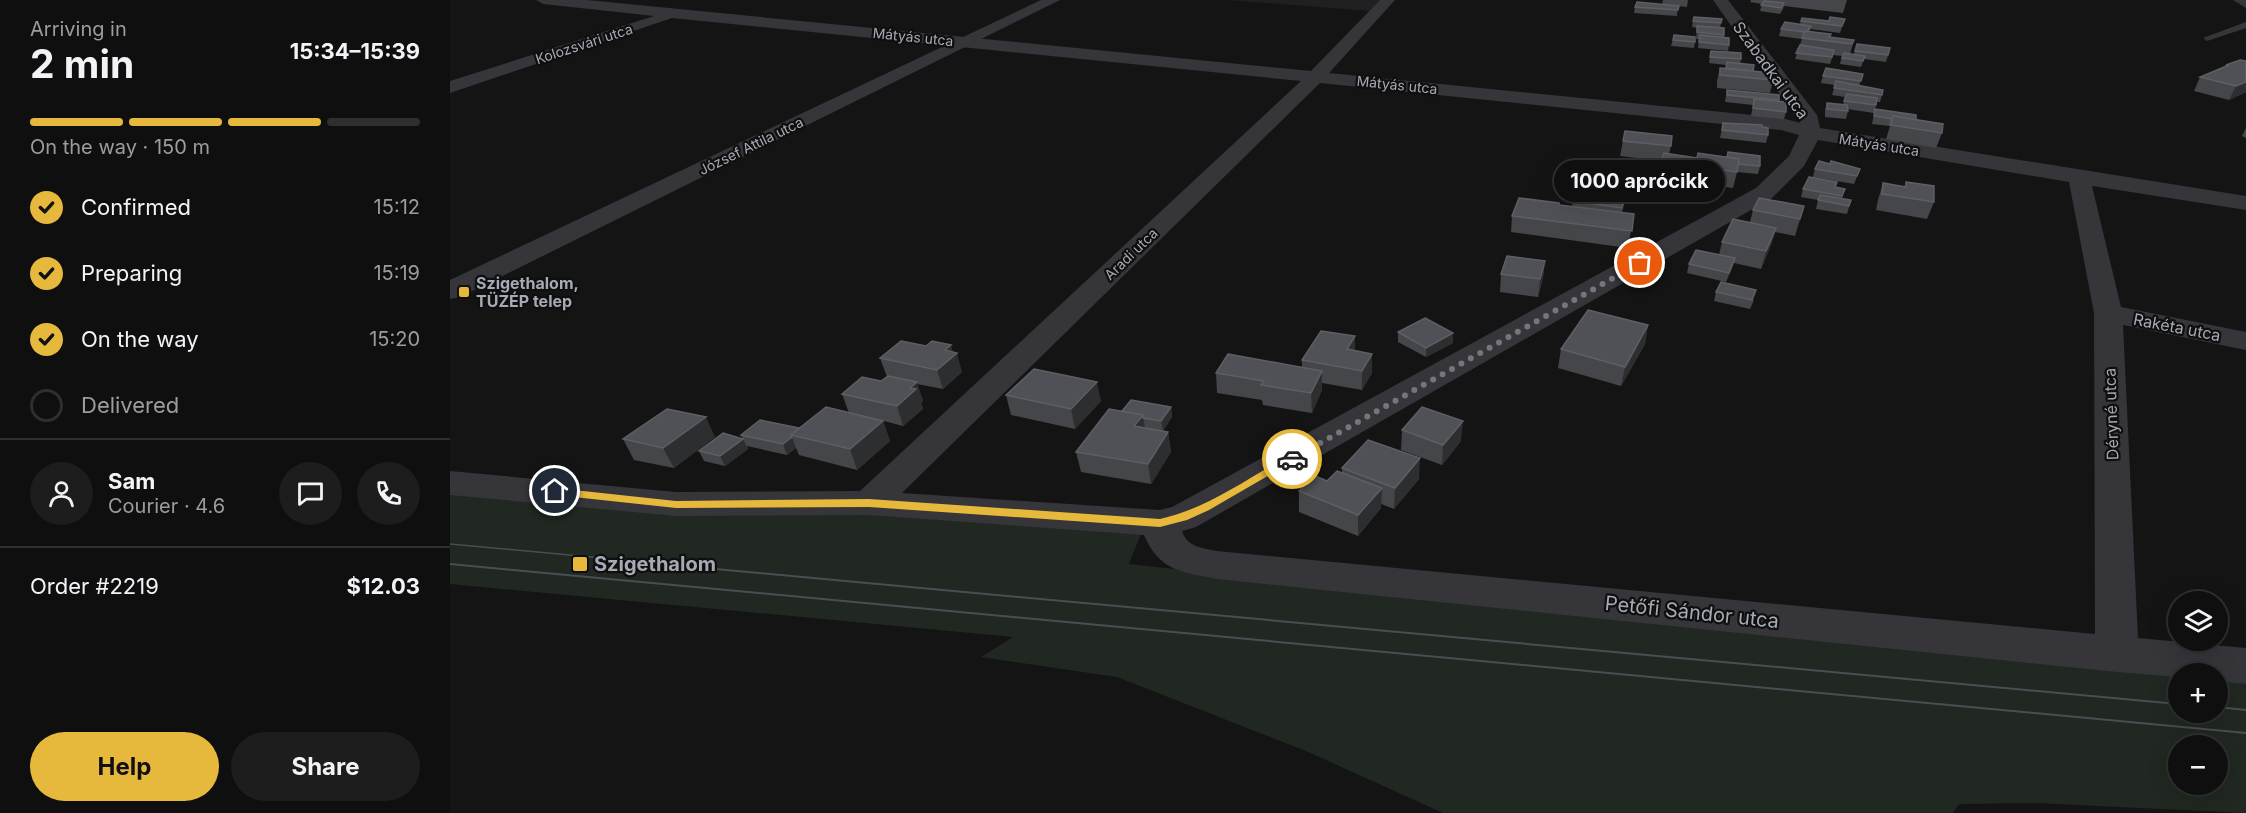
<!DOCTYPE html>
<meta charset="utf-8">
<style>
:root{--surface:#0f0f10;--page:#1d1d1e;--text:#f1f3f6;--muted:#9b9c9f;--line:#2f2f30;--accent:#e6b83b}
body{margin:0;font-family:Inter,sans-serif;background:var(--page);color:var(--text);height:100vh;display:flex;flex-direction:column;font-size:22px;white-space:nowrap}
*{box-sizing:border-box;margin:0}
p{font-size:20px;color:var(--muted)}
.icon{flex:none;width:33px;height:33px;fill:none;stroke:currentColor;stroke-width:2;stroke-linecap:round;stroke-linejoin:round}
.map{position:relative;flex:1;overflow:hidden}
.drawer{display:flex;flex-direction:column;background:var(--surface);width:450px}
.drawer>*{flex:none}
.tools{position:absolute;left:1718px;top:591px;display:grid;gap:12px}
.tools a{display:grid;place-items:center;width:60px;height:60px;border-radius:50%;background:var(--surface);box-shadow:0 6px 24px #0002,0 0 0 2px var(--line);font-size:30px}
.pin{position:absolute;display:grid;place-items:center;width:51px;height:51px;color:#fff;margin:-26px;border:3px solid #fff;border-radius:50%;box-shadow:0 2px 6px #0007}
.courier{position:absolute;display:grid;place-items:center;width:60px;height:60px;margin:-30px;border:4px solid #e6b83b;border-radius:50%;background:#fff;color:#222;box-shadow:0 2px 8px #0007}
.bubble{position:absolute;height:42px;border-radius:21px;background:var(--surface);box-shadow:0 6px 24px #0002,0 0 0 2px var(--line);font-size:20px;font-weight:700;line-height:42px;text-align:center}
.overview em{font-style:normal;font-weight:700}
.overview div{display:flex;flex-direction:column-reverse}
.overview{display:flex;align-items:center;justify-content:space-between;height:102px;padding:0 30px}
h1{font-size:39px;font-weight:700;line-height:45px}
.bar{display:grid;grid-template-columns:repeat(4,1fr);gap:9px 6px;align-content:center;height:72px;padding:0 30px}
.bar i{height:8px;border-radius:4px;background:var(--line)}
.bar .current{background:var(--accent)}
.bar p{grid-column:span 4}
.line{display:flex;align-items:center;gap:15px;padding:0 30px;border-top:2px solid var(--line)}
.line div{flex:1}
.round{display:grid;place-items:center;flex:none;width:63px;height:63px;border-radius:32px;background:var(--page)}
ol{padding:0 30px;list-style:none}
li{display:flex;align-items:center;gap:18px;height:66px}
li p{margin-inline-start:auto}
li .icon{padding:6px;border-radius:50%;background:var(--accent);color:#111;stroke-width:4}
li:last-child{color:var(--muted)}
li i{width:33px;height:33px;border:3px solid var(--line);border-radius:50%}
.cta{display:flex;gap:12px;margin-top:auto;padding:12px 30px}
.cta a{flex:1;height:69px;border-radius:36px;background:var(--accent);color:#111;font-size:24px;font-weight:700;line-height:69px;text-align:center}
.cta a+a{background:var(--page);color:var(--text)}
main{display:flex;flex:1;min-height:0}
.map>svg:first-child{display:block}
</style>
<main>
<section class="drawer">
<div class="overview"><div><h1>2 min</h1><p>Arriving in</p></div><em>15:34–15:39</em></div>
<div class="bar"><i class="current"></i><i class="current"></i><i class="current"></i><i></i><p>On the way · 150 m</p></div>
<ol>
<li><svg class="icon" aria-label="check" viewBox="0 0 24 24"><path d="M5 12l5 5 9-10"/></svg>Confirmed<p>15:12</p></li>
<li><svg class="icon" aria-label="check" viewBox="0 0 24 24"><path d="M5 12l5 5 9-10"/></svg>Preparing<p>15:19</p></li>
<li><svg class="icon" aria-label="check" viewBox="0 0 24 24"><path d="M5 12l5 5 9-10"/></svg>On the way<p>15:20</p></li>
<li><i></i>Delivered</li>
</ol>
<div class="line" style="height:108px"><a class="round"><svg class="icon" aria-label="person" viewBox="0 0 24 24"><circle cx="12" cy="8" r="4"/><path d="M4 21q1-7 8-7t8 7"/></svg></a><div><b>Sam</b><p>Courier · 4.6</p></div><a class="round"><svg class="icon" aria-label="chat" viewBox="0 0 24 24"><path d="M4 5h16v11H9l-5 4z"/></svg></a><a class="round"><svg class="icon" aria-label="phone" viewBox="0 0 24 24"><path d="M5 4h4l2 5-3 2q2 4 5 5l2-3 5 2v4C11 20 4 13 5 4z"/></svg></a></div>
<div class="line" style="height:78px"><div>Order #2219</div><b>$12.03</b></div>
<div class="cta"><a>Help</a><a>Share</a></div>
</section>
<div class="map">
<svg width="1796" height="813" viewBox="0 0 1796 813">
<rect width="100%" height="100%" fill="#141415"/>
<path fill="#202022" d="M778,0H931L920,11Z"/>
<path fill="#202821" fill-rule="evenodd" d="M0,494L413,509L692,531L679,564L1728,677V712H1767V681L1796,683V813L1585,803L1509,804L1503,813H993L856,751L667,677L531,657L563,637L0,584ZM1728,746H1767V784H1728Z"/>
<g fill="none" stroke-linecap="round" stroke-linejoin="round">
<path fill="#35353a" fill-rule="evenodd" d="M1796,22V28L1757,41L1753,38Z"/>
<g fill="#35353a" fill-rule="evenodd">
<path d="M86,0H137L861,71L930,0H945L879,73L1332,118L1350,123L1263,0H1278L1367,115L1370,128L1796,196V210L1642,186L1671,307L1796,332V350L1673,325L1688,638L1796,648V684L1767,681V674H1728V677L1667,672L767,579C732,572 709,571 694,535L419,515L226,516L0,495V471L226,492L410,491L851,81L222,18L0,93V81L204,16L93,4ZM870,83L1331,130L1349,135L1339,156L1306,188L722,507L710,510L452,493ZM1368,140L1619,182L1644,313L1645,634L767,551C752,548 737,547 732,531L746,527L1322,198L1354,166Z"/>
<path d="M1783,0H1796V8Z"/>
</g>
<path fill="#35353a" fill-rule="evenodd" d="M591,0H610L10,297L0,299V280Z"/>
<path stroke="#4c4d53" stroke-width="1.5" d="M0,544L184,561"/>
<g stroke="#4c4d53" stroke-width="2">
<path d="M168,560L1728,704"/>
<path d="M0,564L1796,733"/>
<path d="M1767,707L1796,710"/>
</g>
</g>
<g fill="#45464a">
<path d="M1213,0H1238L1237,7L1228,6L1227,16L1184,13L1185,7L1212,4Z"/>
<path d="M1301,0H1397L1393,13L1334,6L1333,9L1330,14L1310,11L1312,4L1300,2Z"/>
<path d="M1244,17L1272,19L1270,28L1274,35V37L1279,45L1278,51L1248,48L1249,39H1246L1247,28L1242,27Z"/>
<path d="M1395,19L1390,33L1360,29L1359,31L1380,37L1404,40L1400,54H1404L1407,44L1440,48L1436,62L1414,59L1411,67L1390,64L1392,56L1383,55L1380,64L1345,59L1352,39L1329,36L1331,29L1350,24L1351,21H1379Z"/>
<path d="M1224,35L1245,42L1244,48L1221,46Z"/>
<path d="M1261,51L1291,59L1290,64L1303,71L1323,80L1320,93L1267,88V81L1270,68H1275L1276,65L1259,63Z"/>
<path d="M1790,60L1796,92L1779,100L1744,91L1750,77L1774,67L1776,65Z"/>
<path d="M1413,74L1409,86L1432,95L1430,102H1427L1424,113L1397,109L1398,111L1396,119L1375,117V110L1377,103L1393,105L1395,97L1382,95L1385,85L1371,83L1373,76Z"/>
<path d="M1277,90L1329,100V101L1336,112L1334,119L1301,116L1303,105L1275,102Z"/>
<path d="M1425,109L1466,120L1492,133L1486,148L1436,139L1440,126L1422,124Z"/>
<path d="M1273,123L1312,127L1318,135L1316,143L1270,138Z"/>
<path d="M1796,128V138L1792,136Z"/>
<path d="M1175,131L1221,146L1219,154L1247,158L1277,157L1278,152L1310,166L1308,174L1287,172L1283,188L1249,183V194L1247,203L1201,197L1204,178L1235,181L1208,178L1212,161L1170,156Z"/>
<path d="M1365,169H1410L1404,184L1363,177Z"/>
<path d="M1456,182L1484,202L1477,219L1426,210L1428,200L1433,183L1454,187Z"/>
<path d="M1385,187L1395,189L1392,199L1401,200L1397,214L1366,209L1368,200L1351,197L1353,189Z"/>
<path d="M1175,198L1172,213L1184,214L1178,248L1061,232L1062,216L1109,205L1122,207L1123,201Z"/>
<path d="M1354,206L1345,236L1325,232L1321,245L1311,269L1284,263L1276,282L1237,273L1239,264L1269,255L1272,242L1300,222L1303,210Z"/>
<path d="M1095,261L1093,278L1088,297L1050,292L1051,274Z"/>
<path d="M1266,292L1304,300L1300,309L1264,301Z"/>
<path d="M1198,325L1195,344L1171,386L1108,368L1111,349Z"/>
<path d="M948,332L1003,333V343L976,357L948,342Z"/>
<path d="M905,336V350L922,373L912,390L872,383V390L862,413L813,405L812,400L767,393L766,373L852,367V360Z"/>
<path d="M501,345L502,352L512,372L493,389L467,384L473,401L471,403L473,409L453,426L430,420L433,421L440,441L407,470L349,455L346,448L337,455L297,446L298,449L275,466L254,461L249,451L292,438L291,435L349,428L399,413L392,394L431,381L437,377L430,358L476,346Z"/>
<path d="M556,395L651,401L625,429L561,415Z"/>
<path d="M721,407L722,417L713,431L718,432L721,452L701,484L631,472L626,452L672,411Z"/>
<path d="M952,430L1011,441L992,465L951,450Z"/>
<path d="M265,437L224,468L184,460L173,439Z"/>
<path d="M892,468L969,479L944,509L931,504V508L908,536L849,512V491L877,481L892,472Z"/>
</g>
<g fill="#2d2e30">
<path d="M1796,82V92L1779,100L1786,86Z"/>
<path d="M1326,228L1321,245L1311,269L1316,251Z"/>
<path d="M1095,261L1093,278L1088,297L1090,279Z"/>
<path d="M1198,325L1195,344L1171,386L1175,367Z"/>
<path d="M1003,333V343L976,357V348Z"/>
<path d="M905,336V355L897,349Z"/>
<path d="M501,345L504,356L507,353L512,372L493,389L487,370L495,350Z"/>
<path d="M922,354V373L912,390V371Z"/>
<path d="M872,371V390L862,413L861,393Z"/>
<path d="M467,382L473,401L471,403L473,409L453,426L447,406L460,388Z"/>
<path d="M647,382L651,401L625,429L621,409Z"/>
<path d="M721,407L722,417L713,431L711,421Z"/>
<path d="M693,415L696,435L684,426Z"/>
<path d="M256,417L265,437L224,468L213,448Z"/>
<path d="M433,421L440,441L407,470L400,449Z"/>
<path d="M1013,421L1011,441L992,465L993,445Z"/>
<path d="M718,432L721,452L701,484L698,464Z"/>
<path d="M342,437L346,448L337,455L333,444Z"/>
<path d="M293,439L298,449L275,466L270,456Z"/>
<path d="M970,458L969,479L944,509L945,488Z"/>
<path d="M932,488L931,508L908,536V515Z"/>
</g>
<g fill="#505156" stroke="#5d5f64" stroke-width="1.5">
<path d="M1314,1L1334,3L1331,8L1311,5Z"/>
<path d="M1187,2L1229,6L1228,10L1185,7Z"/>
<path d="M1244,17L1272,19L1271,23L1243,21Z"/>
<path d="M1380,17L1395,19L1392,26L1351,21L1352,18L1379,21Z"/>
<path d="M1335,22L1361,26L1358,31H1355L1354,32L1331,29Z"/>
<path d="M1247,26L1274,28V35L1247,32Z"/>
<path d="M1355,31L1381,34L1379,37L1404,40L1402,44L1352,38Z"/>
<path d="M1224,35L1245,37V42L1223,40Z"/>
<path d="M1250,35L1279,38V45L1249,42Z"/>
<path d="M1407,44L1440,48L1438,55L1405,51Z"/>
<path d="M1350,45L1384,50L1382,57L1346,53Z"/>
<path d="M1261,51L1291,53V59L1260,57Z"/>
<path d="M1394,53L1415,56L1413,61L1392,58Z"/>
<path d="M1790,60L1796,61V82L1786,86L1750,77L1779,65H1776Z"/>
<path d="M1277,62L1304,65L1303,71L1276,68Z"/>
<path d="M1270,68L1322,73L1323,80L1270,75Z"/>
<path d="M1376,68L1413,74L1411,81L1373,76Z"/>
<path d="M1386,81L1433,90L1432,95L1384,88Z"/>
<path d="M1277,90L1329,95V100L1277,95Z"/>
<path d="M1397,94L1427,98L1426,105L1394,101Z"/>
<path d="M1304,99L1336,102V112L1303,108Z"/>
<path d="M1377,103L1397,105L1398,111L1377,109Z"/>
<path d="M1425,109L1466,115V120L1443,116L1442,119L1424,116Z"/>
<path d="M1443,116L1493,124L1492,133L1440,125Z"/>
<path d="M1273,123L1312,125V127L1318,128V135L1272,130Z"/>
<path d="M1175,131L1222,136L1221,146L1173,141Z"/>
<path d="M1278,152L1310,156V166L1288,164L1289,159L1277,157Z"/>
<path d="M1214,153L1247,158L1248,153L1289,159L1287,172L1211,162Z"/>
<path d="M1369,161L1380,164L1381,161L1410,169L1407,176L1365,169Z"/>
<path d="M1359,177L1387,182L1385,187L1395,189L1392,196L1353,189Z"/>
<path d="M1204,178L1249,183V194L1203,189Z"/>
<path d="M1456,182L1484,186V202L1432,194L1433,183L1456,187Z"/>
<path d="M1126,192L1175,198L1172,208L1123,201Z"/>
<path d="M1370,195L1401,200L1399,206L1368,200Z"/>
<path d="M1069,198L1109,203V205L1184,214L1182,231L1062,216Z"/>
<path d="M1309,198L1354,206L1350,219L1303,210Z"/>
<path d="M1283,219L1326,228L1316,251L1272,242Z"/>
<path d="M1246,250L1285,258L1279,273L1239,264Z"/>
<path d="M1057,256L1095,261L1090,279L1051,274Z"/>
<path d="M1271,282L1306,290L1302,300L1266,292Z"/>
<path d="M1138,310L1198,325L1175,367L1111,349Z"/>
<path d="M975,318L1003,333L976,348L948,332Z"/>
<path d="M871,331L905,336L897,349L922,354L912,371L852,360Z"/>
<path d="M451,341L476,346L482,341L501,345L495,350L507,353L487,370L430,358Z"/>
<path d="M778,354L872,371L861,393L811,385L814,381L766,373Z"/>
<path d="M584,369L647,382L621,409L556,395Z"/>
<path d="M438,376L467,382L460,388L466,389L447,406L392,394L412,377L431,381Z"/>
<path d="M681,400L721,407L711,421L693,418V415L672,411Z"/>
<path d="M376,407L433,421L400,449L341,435Z"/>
<path d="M972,407L1013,421L993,445L952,430Z"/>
<path d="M217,409L256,417L213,448L173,439Z"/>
<path d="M659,409L693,415L684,426L718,432L698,464L626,452Z"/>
<path d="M310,420L349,428L341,435L342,437L333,444L291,435Z"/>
<path d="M273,433L293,439L270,456L249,451Z"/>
<path d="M918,440L970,458L945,488L892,468Z"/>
<path d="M887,471L932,488L908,515L849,491L863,475L877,481Z"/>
</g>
<path fill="#e6b83b" d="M838,456L847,459L759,510L737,520L710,527L419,507L226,508L105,495L99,491L105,488L226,501L419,499L710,519C756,509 797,479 838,456Z"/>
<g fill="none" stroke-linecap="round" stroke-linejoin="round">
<path stroke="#73767d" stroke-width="6" stroke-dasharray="0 10.8" d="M842,459L1190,263"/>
</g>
<g fill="#e6b83b" stroke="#0f0f10" stroke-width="2">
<rect x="8" y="286" width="12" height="12" rx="3"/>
<rect x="122" y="556" width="16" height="16" rx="3"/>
</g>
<g text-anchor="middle" stroke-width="4.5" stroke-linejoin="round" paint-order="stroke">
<g font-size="14" fill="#a6aab5" stroke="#0f0f10">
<text transform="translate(463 37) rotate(6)" y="5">Mátyás utca</text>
<text transform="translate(134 44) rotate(-18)" y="5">Kolozsvári utca</text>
<text transform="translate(947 85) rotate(6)" y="5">Mátyás utca</text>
<text transform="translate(1429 145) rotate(9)" y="5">Mátyás utca</text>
<text transform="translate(301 146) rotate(-26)" y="5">József Attila utca</text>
<text transform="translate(681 254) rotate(-44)" y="5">Aradi utca</text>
</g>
<g font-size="16" fill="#a6aab5" stroke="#0f0f10">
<text transform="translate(1321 70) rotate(54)" y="6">Szabadkai utca</text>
<text transform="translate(1727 327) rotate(11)" y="6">Rakéta utca</text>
<text transform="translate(1661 414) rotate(-92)" y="6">Déryné utca</text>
</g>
<g font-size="16" font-weight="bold" fill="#a6aab5" stroke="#0f0f10" text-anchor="start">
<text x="26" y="289">Szigethalom,<tspan x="26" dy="18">TÜZÉP telep</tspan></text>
</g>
<g font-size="20" font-weight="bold" fill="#a6aab5" stroke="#0f0f10" text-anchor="start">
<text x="144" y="571">Szigethalom</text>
</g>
<g font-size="20" fill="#a6aab5" stroke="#0f0f10">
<text transform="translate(1242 612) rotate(6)" y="7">Petőfi Sándor utca</text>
</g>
</g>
</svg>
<div class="tools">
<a><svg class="icon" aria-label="layers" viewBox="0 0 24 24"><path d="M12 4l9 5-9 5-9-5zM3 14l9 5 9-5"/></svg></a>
<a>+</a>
<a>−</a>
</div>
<div class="pin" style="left:1190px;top:263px;background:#ea580c"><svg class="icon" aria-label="bag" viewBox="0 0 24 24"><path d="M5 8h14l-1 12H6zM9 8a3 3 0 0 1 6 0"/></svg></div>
<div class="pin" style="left:105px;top:491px;background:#1f2937"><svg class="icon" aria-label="home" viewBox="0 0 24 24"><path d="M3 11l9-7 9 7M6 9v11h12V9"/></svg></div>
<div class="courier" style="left:842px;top:459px"><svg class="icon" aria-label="car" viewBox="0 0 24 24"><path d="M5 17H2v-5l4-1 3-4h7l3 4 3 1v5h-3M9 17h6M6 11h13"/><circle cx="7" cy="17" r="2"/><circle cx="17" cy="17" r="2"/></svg></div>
<div class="bubble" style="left:1104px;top:160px;width:171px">1000 aprócikk</div>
</div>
</main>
